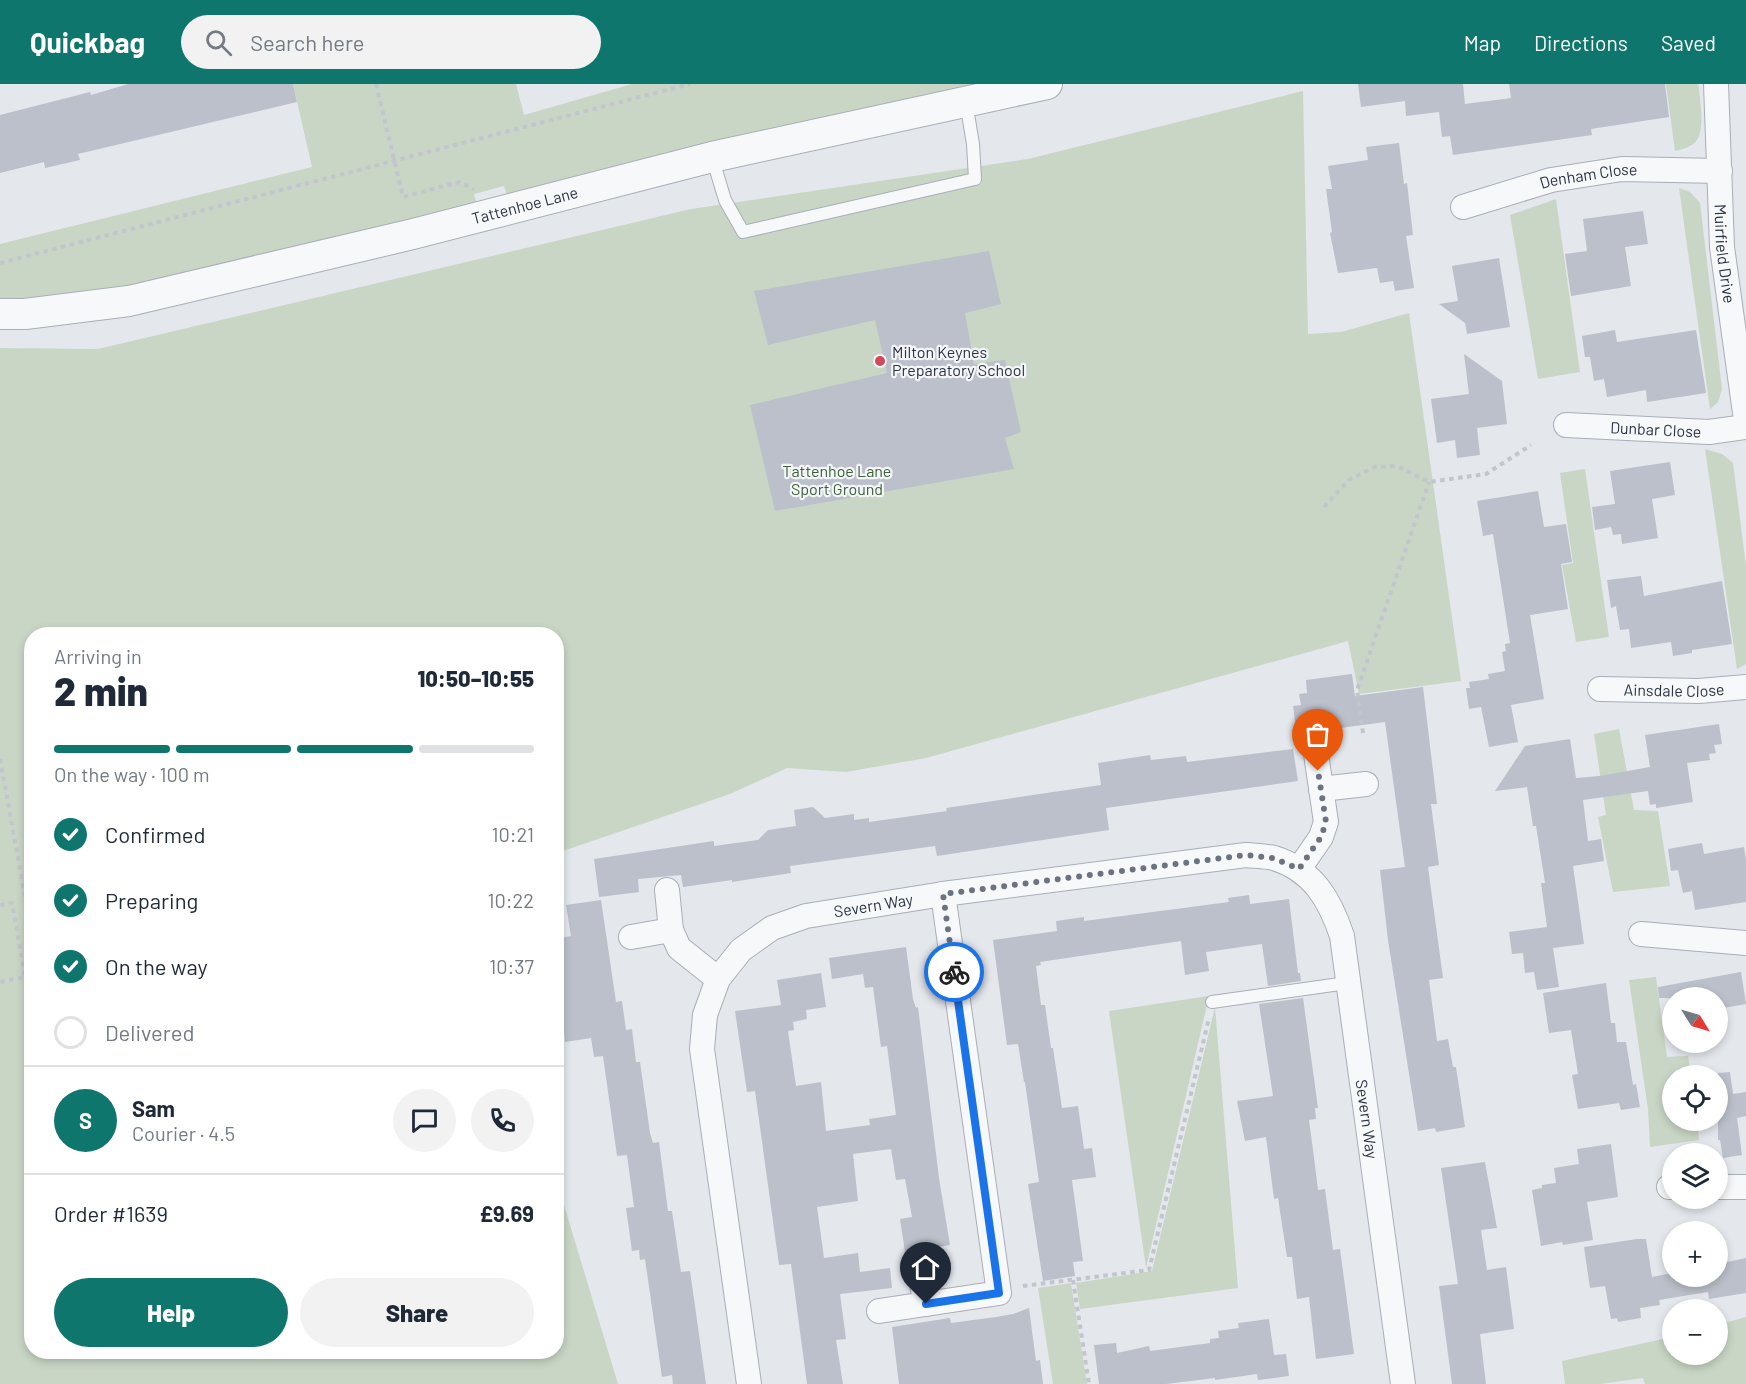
<!DOCTYPE html>
<meta charset="utf-8">
<style>
:root{--surface:#fff;--page:#f2f2f3;--text:#1f2937;--muted:#747a83;--line:#e0e1e3;--accent:#0f766e}
body{margin:0;font-family:Barlow,sans-serif;background:var(--page);color:var(--text);height:100vh;display:flex;flex-direction:column;font-size:22px;white-space:nowrap}
*{box-sizing:border-box;margin:0}
p{font-size:20px;color:var(--muted)}
.icon{flex:none;width:33px;height:33px;fill:none;stroke:currentColor;stroke-width:2;stroke-linecap:round;stroke-linejoin:round}
.map{position:relative;flex:1;overflow:hidden}
.drawer{position:absolute;left:24px;top:543px;width:540px;height:732px;display:flex;flex-direction:column;background:var(--surface);border-radius:24px;box-shadow:0 3px 9px #0003}
.drawer>*{flex:none}
.needle{width:39px;rotate:127deg}
.buttons{position:absolute;left:1662px;top:903px;display:grid;gap:12px}
.buttons a{display:grid;place-items:center;width:66px;height:66px;border-radius:50%;background:var(--surface);box-shadow:0 3px 9px #0003;font-size:30px}
.pin{position:absolute;display:grid;place-items:center;width:51px;height:51px;color:#fff;margin:-62px -26px;border-radius:50% 50% 50% 0;rotate:-45deg;box-shadow:0 0 6px #0007}
.pin .icon{rotate:45deg}
.courier{position:absolute;display:grid;place-items:center;width:60px;height:60px;margin:-30px;border:4px solid #1a73e8;border-radius:50%;background:#fff;color:#222;box-shadow:0 2px 8px #0007}
.headline em{font-style:normal;font-weight:800}
.headline div{display:flex;flex-direction:column-reverse}
.headline{display:flex;align-items:center;justify-content:space-between;height:102px;padding:0 30px}
h1{font-size:39px;font-weight:800;line-height:45px}
.bar{display:grid;grid-template-columns:repeat(4,1fr);gap:9px 6px;align-content:center;height:72px;padding:0 30px}
.bar i{height:8px;border-radius:4px;background:var(--line)}
.bar .active{background:var(--accent)}
.bar p{grid-column:span 4}
.line{display:flex;align-items:center;gap:15px;padding:0 30px;border-top:2px solid var(--line)}
.line div{flex:1}
.round{display:grid;place-items:center;flex:none;width:63px;height:63px;border-radius:32px;background:var(--page)}
ol{padding:0 30px;list-style:none}
li{display:flex;align-items:center;gap:18px;height:66px}
li p{margin-inline-start:auto}
li .icon{padding:6px;border-radius:50%;background:var(--accent);color:#fff;stroke-width:4}
li:last-child{color:var(--muted)}
li i{width:33px;height:33px;border:3px solid var(--line);border-radius:50%}
.cta{display:flex;gap:12px;margin-top:auto;padding:12px 30px}
.cta a{flex:1;height:69px;border-radius:36px;background:var(--accent);color:#fff;font-size:24px;font-weight:800;line-height:69px;text-align:center}
.cta a+a{background:var(--page);color:var(--text)}
header{display:flex;align-items:center;gap:36px;box-sizing:border-box;height:84px;padding:0 30px;background:var(--accent);color:#fff}
header strong{font-size:28px}
nav{display:flex;gap:33px;margin-inline-start:auto;font-size:21px}
.search{width:420px;height:54px;background:var(--page);display:flex;align-items:center;gap:15px;box-sizing:border-box;padding:0 21px;border-radius:33px;color:var(--muted);font-size:22px}
.map>svg:first-child{display:block}
</style>
<header>
<strong>Quickbag</strong>
<div class="search"><svg class="icon" aria-label="search" viewBox="0 0 24 24"><circle cx="10" cy="10" r="6"/><path d="M15 15l6 6"/></svg>Search here</div>
<nav><a>Map</a><a>Directions</a><a>Saved</a></nav>
</header>
<div class="map">
<svg width="1746" height="1300" viewBox="0 0 1746 1300">
<rect width="100%" height="100%" fill="#e4e7ec"/>
<g fill="#c9d6c5">
<path d="M293,0H516L524,31L632,0H989L508,114L504,102L474,110L477,121L125,203L23,217H0V160L312,83Z"/>
<path d="M1666,0H1698L1699,4C1700,19 1705,43 1697,56C1692,63 1682,65 1675,67Z"/>
<path d="M1303,7L1308,250L1341,248L1409,229L1461,597L1359,610L1348,557L926,674L846,688L787,684L730,710L557,769L556,550H32V1268H556L557,1098L618,1300H0V264L98,265L691,125L1028,75Z"/>
<path d="M1679,104L1690,108L1700,119L1722,305L1718,318L1710,325Z"/>
<path d="M1556,115L1580,288L1538,295L1510,131Z"/>
<path d="M1705,365L1722,370L1733,379L1746,482V580L1737,585Z"/>
<path d="M1585,385L1609,553L1576,558L1562,481L1573,479L1560,389Z"/>
<path d="M1619,645L1634,726L1658,727L1670,802L1613,808L1598,733L1606,731L1594,650Z"/>
<path d="M1656,893L1667,973L1688,972L1691,991L1672,992V1036L1697,1037L1699,1056L1650,1063L1648,1025L1629,896Z"/>
<path d="M1209,912L1146,1184L1109,927Z"/>
<path d="M1215,923L1238,1204L1080,1225L1076,1199L1152,1187Z"/>
<path d="M1071,1199L1087,1300H1053L1038,1204Z"/>
<path d="M1746,1233V1300H1645L1643,1294L1600,1300H1565L1562,1277L1672,1253V1270H1718V1241Z"/>
</g>
<g fill="#bbc0ca">
<path d="M128,0H293L297,18L78,70L80,76L45,84L44,78L0,89V31L90,8L91,11Z"/>
<path d="M1358,0H1463L1465,20L1511,14L1509,0H1665L1669,33L1591,45L1592,51L1453,71L1450,52L1442,53L1439,28L1406,32L1405,17L1361,23Z"/>
<path d="M1399,59L1404,100L1407,99L1413,151L1406,152L1414,204L1395,207L1393,197L1380,199L1377,184L1338,189L1330,149L1332,148L1326,105H1332L1328,82L1368,76L1366,63Z"/>
<path d="M1643,127L1648,160L1625,163L1631,202L1571,212L1565,170L1587,167L1583,135Z"/>
<path d="M989,167L1001,220L965,229L974,280L1005,276L1021,348L1005,354L1014,385L775,427L750,321L887,289L875,236L768,261L754,207Z"/>
<path d="M1499,174L1510,243L1467,250L1465,239L1439,220L1458,217L1452,182Z"/>
<path d="M1615,246L1617,258L1696,246L1706,309L1647,318L1646,306L1607,313L1604,295L1594,297L1590,273H1585L1582,252Z"/>
<path d="M1464,270L1502,297L1507,340L1477,344L1480,371L1457,374L1455,356L1437,359L1431,315L1469,310Z"/>
<path d="M1670,378L1675,411L1652,415L1658,454L1622,460L1621,450L1613,451L1611,443L1595,446L1592,423L1615,420L1610,387Z"/>
<path d="M1538,407L1544,443L1566,440L1572,478L1561,480L1568,525L1530,531L1544,615L1511,621L1518,658L1489,663L1481,623L1469,625L1466,604H1470L1469,598L1489,595L1488,590L1505,587L1502,568L1506,567L1505,560L1510,559L1493,450L1483,452L1477,417Z"/>
<path d="M1641,492L1644,512L1722,497L1732,560L1692,566V569L1673,572L1671,558L1631,564L1629,545L1620,546L1616,522L1611,524L1607,496Z"/>
<path d="M1352,590L1355,612L1423,603L1437,720H1431L1439,781L1428,783L1443,894L1429,896L1437,957L1448,955L1453,983H1456L1465,1043L1436,1048L1435,1044L1418,1047L1388,856L1380,786L1405,783L1385,638L1340,644L1339,640L1296,645L1293,622L1301,621L1299,610L1307,609L1306,596Z"/>
<path d="M1719,640L1722,660L1714,661L1716,669L1709,670L1710,676L1687,679L1693,718L1656,724V720L1650,721L1648,707L1583,716L1588,757L1601,755L1604,777L1573,782L1584,860L1553,864L1559,903L1537,906L1534,888L1525,889L1523,869L1512,870L1509,848L1547,843L1541,799H1545L1536,742H1533L1527,703L1495,707L1525,662L1570,655L1576,694L1599,692L1650,683L1645,651Z"/>
<path d="M1293,665L1298,697L1106,724L1109,746L937,772L935,762L790,782L791,789L732,798V796L683,803L681,791L638,795L639,808L599,813L594,775L714,757V762L758,756L768,746L796,742L794,726L813,723L825,734L854,730V736L869,734V738L947,727L946,724L1101,701L1098,679L1150,671L1151,676L1186,672L1187,678Z"/>
<path d="M1702,759L1704,770L1744,763L1746,777V818L1695,826L1692,807L1683,809L1678,786L1671,787L1668,765Z"/>
<path d="M1249,811L1250,820L1289,815L1298,889H1300L1301,897L1268,902L1262,860L1206,868L1209,887L1185,891L1181,857L1040,878L1041,881L1036,882L1041,921H1045L1051,964H1053L1062,1024L1078,1022L1084,1065L1092,1064L1096,1093L1072,1096L1083,1177L1073,1178L1075,1192L1043,1197L1028,1100L1039,1098L1025,998H1024L1018,960L1007,961L993,856L1057,847L1056,837L1084,833V837L1145,829L1229,818L1228,814Z"/>
<path d="M601,816L616,918L622,917L626,946L632,945L636,978H640L650,1049L653,1059L659,1058L668,1127H672L681,1188L690,1187L706,1300H673L672,1291L662,1293L645,1175L640,1176L639,1166L632,1167L626,1124L634,1123L627,1071L617,1072L603,972L594,973L591,954L565,958L564,946L556,947V886L561,885L557,855L571,852L566,821Z"/>
<path d="M906,863L913,915L916,924L918,923L939,1094L950,1161L926,1165L915,1162L905,1168L900,1135L912,1133L905,1095L896,1096L891,1065L853,1070L858,1117L817,1123L824,1174L858,1169L860,1188L890,1184L892,1204L840,1210L846,1255L836,1256L843,1300H807L791,1180L779,1181L755,1007L747,1008L735,927L781,921L777,896L821,889L826,923L806,926L807,935L793,938L794,946L788,947L796,1002L821,998L826,1047L870,1041L869,1035L896,1031L887,962L881,963L873,903L865,904L863,890L832,895L829,874Z"/>
<path d="M1741,888L1746,920L1718,925V914H1659L1658,903Z"/>
<path d="M1606,899L1611,939H1615L1617,958H1626L1633,1001L1636,1000L1640,1023L1621,1026L1619,1019L1578,1025L1572,991L1578,990L1571,946L1549,949L1543,909Z"/>
<path d="M1303,914L1318,1024H1315L1316,1035L1309,1036L1313,1066L1318,1106L1325,1105L1333,1166L1340,1165L1354,1270L1316,1275L1309,1213L1297,1215L1292,1173H1287L1278,1114L1274,1115L1266,1053L1245,1057L1237,1017L1273,1012L1259,920Z"/>
<path d="M1730,988L1733,1010L1746,1008V1032L1737,1034L1742,1071L1723,1074L1720,1056H1718V989Z"/>
<path d="M1611,1060L1618,1113L1587,1118L1593,1156L1563,1161L1562,1158L1541,1162L1532,1106L1542,1104V1101L1556,1099L1554,1084L1579,1080L1577,1065Z"/>
<path d="M1485,1078L1497,1144L1481,1146L1487,1186L1506,1183L1514,1245L1480,1250L1486,1300H1452L1439,1202L1458,1200L1441,1084Z"/>
<path d="M1637,1155H1646L1652,1193L1672,1189V1192H1718V1180L1746,1174V1209L1709,1215L1708,1208L1659,1216L1660,1221L1640,1224L1641,1234L1618,1238L1617,1234L1611,1235L1605,1202L1590,1204L1584,1163Z"/>
<path d="M1029,1224L1036,1277L1040,1276L1043,1300H899L892,1243L950,1234L951,1239L996,1233L1013,1230Z"/>
<path d="M1269,1235L1274,1271L1286,1270L1289,1292L1258,1296L1257,1290L1215,1296V1294L1166,1300H1099L1094,1261L1116,1259L1117,1269L1149,1262L1150,1267L1210,1259V1255L1219,1254L1218,1247L1239,1244L1238,1239Z"/>
</g>
<g fill="none" stroke-linecap="round" stroke-linejoin="round">
<g stroke="#a9aeb7" stroke-width="14">
<g id="service">
<path d="M712,73L725,116L743,148L975,95L973,60L966,18"/>
<path d="M1212,918L1347,899"/>
</g>
</g>
<g stroke="#a9aeb7" stroke-width="26">
<g id="minor">
<path id="s1" d="M1716,0L1722,163L1746,336"/>
<path id="s2" d="M1463,123L1551,96L1622,85L1720,87"/>
<path id="s3" d="M1566,341L1709,348L1746,343"/>
<path id="s4" d="M1600,605L1699,607L1746,603"/>
<path d="M1321,705L1366,700"/>
<path d="M1299,785L1321,753L1326,738L1316,670"/>
<path d="M667,806L671,846L679,864L718,895"/>
<path d="M1641,850L1746,859"/>
<path d="M631,853L671,846"/>
<path d="M1669,1103H1672"/>
<path d="M1718,1103H1746"/>
<path d="M917,1176L926,1220"/>
<path d="M879,1227L999,1209L943,810"/>
<path id="s5" d="M749,1300L702,965L705,931L718,895L741,866L772,844L806,832L943,810L1246,771C1255,772 1266,772 1274,774C1313,786 1330,816 1342,852L1403,1300"/>
</g>
</g>
<g stroke="#a9aeb7" stroke-width="32">
<g id="tertiary">
<path id="s6" d="M0,230H25L129,217L413,150L712,73L1047,0"/>
</g>
</g>
<g stroke="#c2c5cb" stroke-width="4" stroke-dasharray="4.5 4.5" stroke-linecap="butt">
<path d="M376,0L403,113L459,98L474,105"/>
<path d="M0,179L690,0"/>
<path d="M1324,423L1349,396L1375,383L1397,382L1429,398L1486,390L1531,361"/>
<path d="M1363,649L1357,606L1429,398"/>
<path d="M0,675L32,852"/>
<path d="M0,821L12,819L25,893L0,898"/>
<path d="M25,893L32,899"/>
<path d="M1073,1196L1089,1300"/>
<path d="M1023,1202L1149,1186L1209,934"/>
</g>
<use href="#service" stroke="#f7f8fa" stroke-width="12"/>
<use href="#minor" stroke="#f7f8fa" stroke-width="24"/>
<use href="#tertiary" stroke="#f7f8fa" stroke-width="30"/>
</g>
<g fill="none" stroke-linecap="round" stroke-linejoin="round">
<path stroke="#6c737f" stroke-width="6" stroke-dasharray="0 10.8" d="M954,888L943,810L1246,771L1273,774L1299,785L1321,753L1326,738L1318,687"/>
<path stroke="#1a73e8" stroke-width="8" d="M926,1220L999,1209L954,888"/>
</g>
<circle fill="#d1495b" stroke="#f4f6f9" stroke-width="2" cx="880" cy="277" r="6"/>
<g text-anchor="middle" stroke-width="4.5" stroke-linejoin="round" paint-order="stroke">
<g font-size="16" fill="#2b3445" stroke="#f4f6f9">
<text dy="6" stroke="none"><textPath href="#s2" startOffset="130">Denham Close</textPath></text>
<text dy="6" stroke="none"><textPath href="#s6" startOffset="537">Tattenhoe Lane</textPath></text>
<text dy="6" stroke="none"><textPath href="#s1" startOffset="170">Muirfield Drive</textPath></text>
<text dy="6" stroke="none"><textPath href="#s3" startOffset="90">Dunbar Close</textPath></text>
<text dy="6" stroke="none"><textPath href="#s4" startOffset="74">Ainsdale Close</textPath></text>
<text dy="6" stroke="none"><textPath href="#s5" startOffset="590">Severn Way</textPath></text>
<text dy="6" stroke="none"><textPath href="#s5" startOffset="1287">Severn Way</textPath></text>
</g>
<g font-size="16" fill="#2b3445" stroke="#f4f6f9" text-anchor="start">
<text x="892" y="274">Milton Keynes<tspan x="892" dy="18">Preparatory School</tspan></text>
</g>
<g font-size="16" fill="#3f6138" stroke="#f4f6f9">
<text x="837" y="393">Tattenhoe Lane<tspan x="837" dy="18">Sport Ground</tspan></text>
</g>
</g>
</svg>
<div class="buttons">
<a><svg class="needle" viewBox="-14 -14 28 28"><path d="M0-13l5 13h-10z" fill="#e53935"/><path d="M0 13l5-13h-10z" fill="#747a83"/></svg></a>
<a><svg class="icon" aria-label="locate" viewBox="0 0 24 24"><circle cx="12" cy="12" r="6"/><path d="M12 2v4M12 18v4M2 12h4M18 12h4"/></svg></a>
<a><svg class="icon" aria-label="layers" viewBox="0 0 24 24"><path d="M12 4l9 5-9 5-9-5zM3 14l9 5 9-5"/></svg></a>
<a>+</a>
<a>−</a>
</div>
<div class="pin" style="left:1318px;top:687px;background:#ea580c"><svg class="icon" aria-label="bag" viewBox="0 0 24 24"><path d="M5 8h14l-1 12H6zM9 8a3 3 0 0 1 6 0"/></svg></div>
<div class="pin" style="left:926px;top:1220px;background:#1f2937"><svg class="icon" aria-label="home" viewBox="0 0 24 24"><path d="M3 11l9-7 9 7M6 9v11h12V9"/></svg></div>
<div class="courier" style="left:954px;top:888px"><svg class="icon" aria-label="bike" viewBox="0 0 24 24"><circle cx="6" cy="16" r="4"/><circle cx="18" cy="16" r="4"/><path d="M6 16l4-8h5l3 8M10 8l3 8H6M13 5h3"/></svg></div>
<section class="drawer">
<div class="headline"><div><h1>2 min</h1><p>Arriving in</p></div><em>10:50–10:55</em></div>
<div class="bar"><i class="active"></i><i class="active"></i><i class="active"></i><i></i><p>On the way · 100 m</p></div>
<ol>
<li><svg class="icon" aria-label="check" viewBox="0 0 24 24"><path d="M5 12l5 5 9-10"/></svg>Confirmed<p>10:21</p></li>
<li><svg class="icon" aria-label="check" viewBox="0 0 24 24"><path d="M5 12l5 5 9-10"/></svg>Preparing<p>10:22</p></li>
<li><svg class="icon" aria-label="check" viewBox="0 0 24 24"><path d="M5 12l5 5 9-10"/></svg>On the way<p>10:37</p></li>
<li><i></i>Delivered</li>
</ol>
<div class="line" style="height:108px"><b class="round" style="background:var(--accent);color:#fff">S</b><div><b>Sam</b><p>Courier · 4.5</p></div><a class="round"><svg class="icon" aria-label="chat" viewBox="0 0 24 24"><path d="M4 5h16v11H9l-5 4z"/></svg></a><a class="round"><svg class="icon" aria-label="phone" viewBox="0 0 24 24"><path d="M5 4h4l2 5-3 2q2 4 5 5l2-3 5 2v4C11 20 4 13 5 4z"/></svg></a></div>
<div class="line" style="height:78px"><div>Order #1639</div><b>£9.69</b></div>
<div class="cta"><a>Help</a><a>Share</a></div>
</section>
</div>
